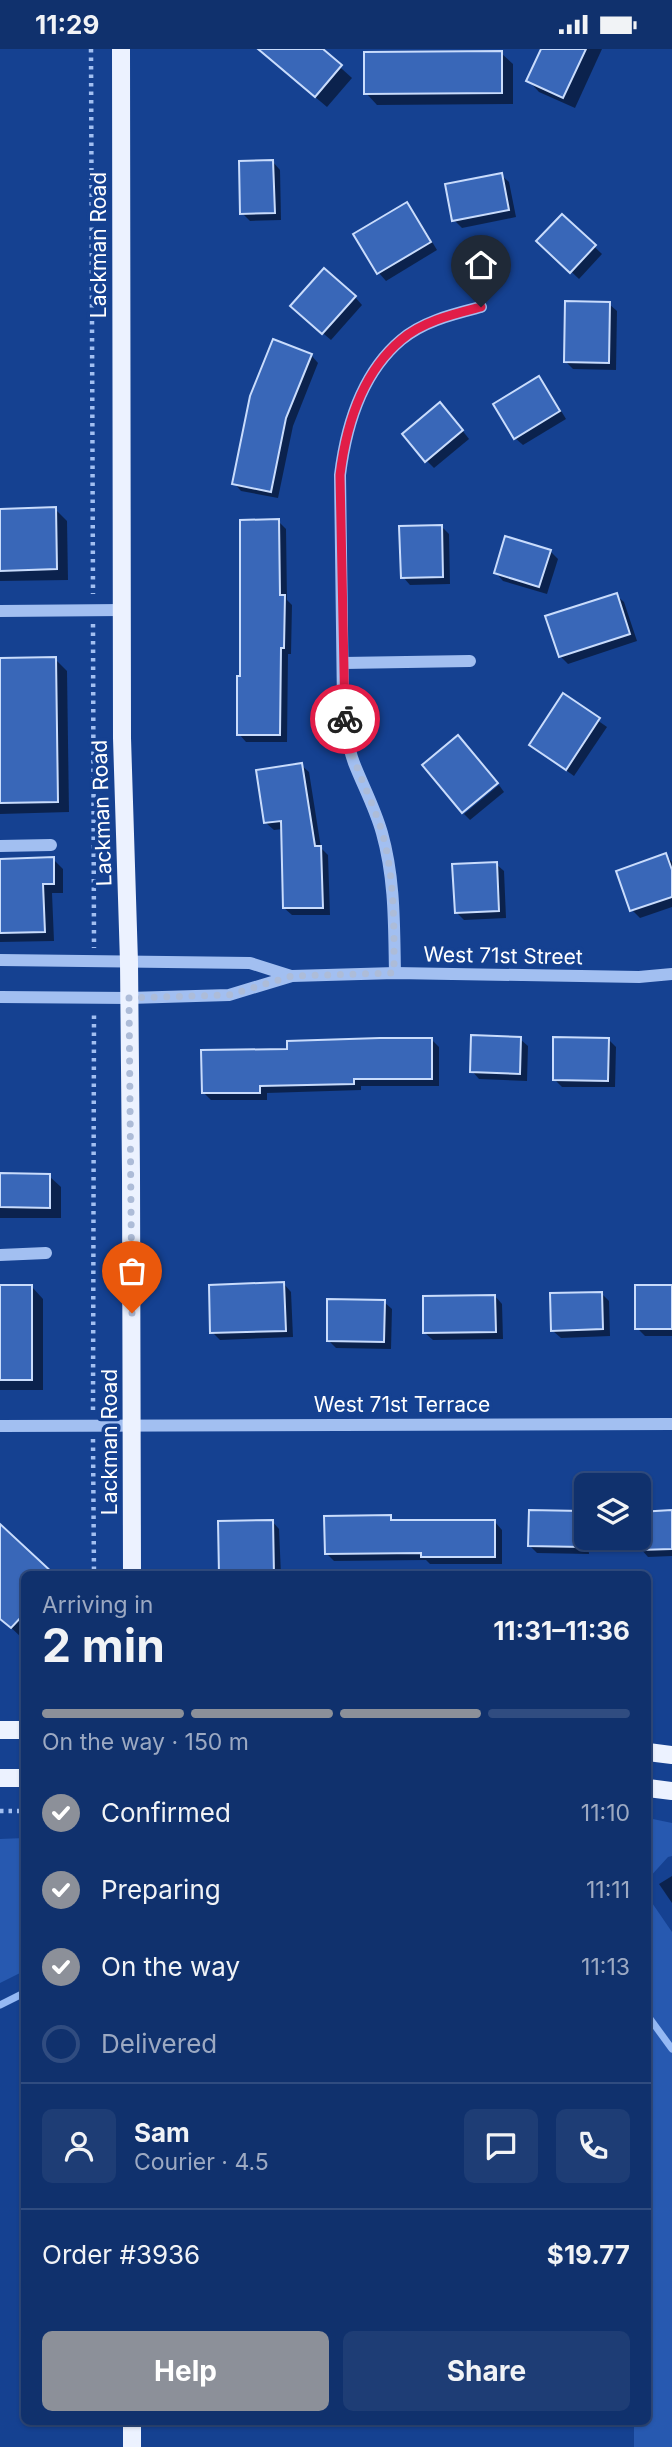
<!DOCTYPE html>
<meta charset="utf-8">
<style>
:root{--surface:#10316d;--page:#1e3d75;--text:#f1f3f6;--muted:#9ca9c2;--line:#304c80;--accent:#8c9099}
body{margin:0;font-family:Inter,sans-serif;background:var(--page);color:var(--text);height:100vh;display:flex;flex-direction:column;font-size:26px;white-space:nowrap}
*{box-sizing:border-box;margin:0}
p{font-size:23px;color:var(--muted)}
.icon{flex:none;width:38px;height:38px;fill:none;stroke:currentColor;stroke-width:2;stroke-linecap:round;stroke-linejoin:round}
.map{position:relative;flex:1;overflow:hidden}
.drawer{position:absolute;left:21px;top:1522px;width:630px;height:854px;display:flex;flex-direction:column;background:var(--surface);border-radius:10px;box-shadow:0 2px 5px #0004,0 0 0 2px var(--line)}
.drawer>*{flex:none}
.buttons{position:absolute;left:574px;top:1424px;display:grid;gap:14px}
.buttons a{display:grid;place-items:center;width:77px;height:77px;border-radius:10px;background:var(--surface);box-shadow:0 2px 5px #0004,0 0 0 2px var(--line);font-size:35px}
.pin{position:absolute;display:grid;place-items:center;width:60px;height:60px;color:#fff;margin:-72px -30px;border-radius:50% 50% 50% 0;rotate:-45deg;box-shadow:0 0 7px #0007}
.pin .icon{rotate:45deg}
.courier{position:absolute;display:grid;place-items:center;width:70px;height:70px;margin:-35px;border:5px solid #e11d48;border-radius:50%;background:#fff;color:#222;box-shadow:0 2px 9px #0007}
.summary em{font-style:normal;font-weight:700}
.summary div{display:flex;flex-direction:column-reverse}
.summary{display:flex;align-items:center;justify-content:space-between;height:119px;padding:0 21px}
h1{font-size:46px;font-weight:700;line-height:52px}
.bar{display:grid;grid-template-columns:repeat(4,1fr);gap:10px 7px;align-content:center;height:84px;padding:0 21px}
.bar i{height:9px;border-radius:5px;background:var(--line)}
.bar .selected{background:var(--accent)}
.bar p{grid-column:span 4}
.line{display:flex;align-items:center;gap:18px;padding:0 21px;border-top:2px solid var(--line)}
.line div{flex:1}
.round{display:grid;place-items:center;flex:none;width:74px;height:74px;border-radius:10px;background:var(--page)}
ol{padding:0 21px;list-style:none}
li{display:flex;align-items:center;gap:21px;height:77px}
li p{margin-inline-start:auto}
li .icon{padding:7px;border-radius:50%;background:var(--accent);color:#fff;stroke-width:4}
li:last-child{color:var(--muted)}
li i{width:38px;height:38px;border:4px solid var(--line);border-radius:50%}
.button{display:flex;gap:14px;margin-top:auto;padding:14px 21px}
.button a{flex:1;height:80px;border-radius:10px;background:var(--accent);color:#fff;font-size:28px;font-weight:700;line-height:80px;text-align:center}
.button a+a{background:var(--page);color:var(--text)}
.status{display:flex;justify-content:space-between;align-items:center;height:49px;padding:0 35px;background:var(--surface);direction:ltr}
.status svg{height:19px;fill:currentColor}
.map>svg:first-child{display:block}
</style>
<div class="status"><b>11:29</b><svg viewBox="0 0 49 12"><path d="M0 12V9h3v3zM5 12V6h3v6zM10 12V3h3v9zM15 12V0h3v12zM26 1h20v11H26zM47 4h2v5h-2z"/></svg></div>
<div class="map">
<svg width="672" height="2398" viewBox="0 0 672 2398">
<rect width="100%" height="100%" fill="#154191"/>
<g fill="#2759b0">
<path d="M648,1769L672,1774V1807L668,1808L648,1830Z"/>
<path d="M24,1789V1922L0,1934V1790Z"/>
<path d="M648,1848L672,1883V2398H634V2373H648Z"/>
</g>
<g fill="#0007">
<path d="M258,0H320L352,29L327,58Z"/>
<path d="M542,0H602L575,59L539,43L528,31Z"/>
<path d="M501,4L513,15V55L377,56L366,44Z"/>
<path d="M273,113L280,121L281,171L250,172L242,164Z"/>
<path d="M501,126L509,133L516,168L462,179L454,171Z"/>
<path d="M407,156L414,163L437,201L386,232L379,224L356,186Z"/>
<path d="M562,167L602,205L579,230L539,192Z"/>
<path d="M355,248L362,256L331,291L300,265Z"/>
<path d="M609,255L617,262L616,321L573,320L566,313Z"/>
<path d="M311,306L318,314L293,377L278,449L241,442L234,434Z"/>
<path d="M539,329L546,337L566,370L523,396L515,389Z"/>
<path d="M448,363L469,390L434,419L426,411Z"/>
<path d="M55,460L67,472L68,531L0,532V461Z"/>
<path d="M278,472L286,480L287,551L292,556L291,605H288L287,693H246L239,685L242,629Z"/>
<path d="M441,477L449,485L450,535L410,536L403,528Z"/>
<path d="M550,502L558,510L547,545L503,532L496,524Z"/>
<path d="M616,546L624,553L637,592L568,615L561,608L548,568Z"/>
<path d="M55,610L67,622L69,763L0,765V611Z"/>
<path d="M563,647L607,678L574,727L531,696Z"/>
<path d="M301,716L309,723L321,799L328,806L330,866H292L284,859L282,780L274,781L266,774Z"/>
<path d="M499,736L504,743L470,771L464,765Z"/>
<path d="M666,806L672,813V858L640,869L632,861L619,823Z"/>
<path d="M53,810L63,820V844H52L54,892L0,893V811Z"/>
<path d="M496,815L504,822L506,869L464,871L456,863Z"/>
<path d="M431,990L439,998V1037H361V1041L267,1044V1051H211L204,1044L289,1001Z"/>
<path d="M520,990L528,997L527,1032L479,1030L472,1022Z"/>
<path d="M608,990L616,998L615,1038H562L554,1030Z"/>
<path d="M0,1127H49L61,1138V1169H0Z"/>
<path d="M284,1235L291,1243L293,1288L220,1291L212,1283Z"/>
<path d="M0,1238H32L43,1250V1341H0Z"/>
<path d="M672,1238V1287H645L637,1279Z"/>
<path d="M601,1244L609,1252L610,1287L561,1289L553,1282Z"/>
<path d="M495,1247L502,1255L503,1290L433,1291L425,1284Z"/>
<path d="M384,1253L392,1260L391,1300L336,1299L328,1291Z"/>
<path d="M672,1463V1507L648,1508L641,1500Z"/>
<path d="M582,1464L586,1468L589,1505L537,1504L530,1497Z"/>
<path d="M390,1468L396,1473H495L502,1481V1515H430L426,1511L334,1512L326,1504Z"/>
<path d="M272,1472L279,1480L281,1526H221Z"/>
<path d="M0,1489L52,1526H24L23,1590L0,1568Z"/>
<path d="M672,1827V1854L659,1835Z"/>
</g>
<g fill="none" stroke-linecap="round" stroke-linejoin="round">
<g stroke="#95b9f4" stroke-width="7">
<path d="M0,1956L24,1944"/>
<path d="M648,1967L672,2000"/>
</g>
</g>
<g fill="#3967b8" stroke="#c9dcfc" stroke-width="2">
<path d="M258,0H323L342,16L315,48Z"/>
<path d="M541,0H586L563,49L526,32Z"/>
<path d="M502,2V44L364,45V3Z"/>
<path d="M273,111L275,164L240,165L239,112Z"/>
<path d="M502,124L509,161L452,172L445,135Z"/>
<path d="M407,153L431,193L377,225L353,185Z"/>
<path d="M562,165L596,196L570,224L536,192Z"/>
<path d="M324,219L356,247L322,285L290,257Z"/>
<path d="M565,252L610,253L609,314L564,313Z"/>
<path d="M273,290L312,305L286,369L271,443L232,435L250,347Z"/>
<path d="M539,327L560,362L514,390L493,355Z"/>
<path d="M440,353L463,381L425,413L402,385Z"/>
<path d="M56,458L57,520L0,522V460Z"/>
<path d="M279,470L280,546H285L284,599H281L280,686H237V627H240V471Z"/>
<path d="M442,476L443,528L401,529L399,477Z"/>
<path d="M505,487L551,501L539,538L494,524Z"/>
<path d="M617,544L630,585L559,608L545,567Z"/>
<path d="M56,608L58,753L0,754V609Z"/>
<path d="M563,644L600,669L566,721L529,696Z"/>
<path d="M458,686L498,734L462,764L422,716Z"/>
<path d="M302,714L315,797H321L323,859H283L281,772L264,774L256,721Z"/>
<path d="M666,804L672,821V848L630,862L616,822Z"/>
<path d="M54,808V835H43L45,883L0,884V810Z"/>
<path d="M497,813L499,862L455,864L452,815Z"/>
<path d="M471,986L521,988L520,1025L470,1023Z"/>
<path d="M553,988L609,989L608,1032L553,1031Z"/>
<path d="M380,989H432V1030H354V1035L260,1037V1044H202L201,1001L287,1000V992Z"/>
<path d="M0,1124L50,1125V1159L0,1158Z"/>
<path d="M284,1233L286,1282L210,1284L209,1236Z"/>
<rect x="0" y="1236" width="32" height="95"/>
<rect x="635" y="1236" width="37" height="44"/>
<path d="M602,1243L603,1280L551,1282L550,1244Z"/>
<path d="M495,1246L496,1283L423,1284V1247Z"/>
<path d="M327,1250L385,1251L384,1293L327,1292Z"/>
<path d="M529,1461L582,1462V1498L528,1497Z"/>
<path d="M672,1461V1500L639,1501V1463Z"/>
<path d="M391,1466V1471H495V1508H421V1504L325,1505L324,1467Z"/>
<path d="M273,1471L274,1526H219L218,1472Z"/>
<path d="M0,1475L55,1526H24V1565L11,1579L0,1570Z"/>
</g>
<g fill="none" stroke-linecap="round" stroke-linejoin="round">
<g stroke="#a2bff1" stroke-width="4.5" stroke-dasharray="3.5 5" stroke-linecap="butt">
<path d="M91,0L93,545"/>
<path d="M93,575L94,899"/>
<path d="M93,1361L94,963"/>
<path d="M93,1390L94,1526"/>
<path d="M0,1762H24"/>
</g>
<g stroke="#a2bff1" stroke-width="12">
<path d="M0,562L122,561"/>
<path d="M343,614L470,612"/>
<path d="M0,797L51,796"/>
<path d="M0,911L250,914L291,927"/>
<path d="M395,924C394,877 395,830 382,784C375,759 363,737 354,714C347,695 345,675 343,655L340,426C346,377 362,324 401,291C423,272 454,265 481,258"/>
<path d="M0,948L129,949L229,946L292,927L395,924L639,928L672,925"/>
<path d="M0,1206L46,1204"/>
<path d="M0,1377L672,1375"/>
</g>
<g stroke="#ecf2ff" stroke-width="18">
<path d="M121,0L122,689L129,913L131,1125L132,1526"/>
<path d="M0,1681H24"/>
<path d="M648,1703L672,1706"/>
<path d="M0,1729H24"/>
<path d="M648,1739L672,1742"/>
<path d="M132,2373V2398"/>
</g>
</g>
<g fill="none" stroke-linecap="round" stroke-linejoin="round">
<path stroke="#adbcd8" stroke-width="7" stroke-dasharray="0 12.6" d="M132,1264L129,949L229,946L292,927L394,924C394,877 395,829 382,783C371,745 348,710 345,670"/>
<path stroke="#e11d48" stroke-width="9" d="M345,670L340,426C346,377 362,324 401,291C423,272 454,265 481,258"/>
</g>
<g text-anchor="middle" stroke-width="7" stroke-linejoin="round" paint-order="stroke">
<g font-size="21" fill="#fff" stroke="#154191">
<text transform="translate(99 196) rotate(-90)" y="7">Lackman Road</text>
<text transform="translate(102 764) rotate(-92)" y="7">Lackman Road</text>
<text transform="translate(503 907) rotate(1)" y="7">West 71st Street</text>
<text x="402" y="1363">West 71st Terrace</text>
<text transform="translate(110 1393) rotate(-90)" y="7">Lackman Road</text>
</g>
</g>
</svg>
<div class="buttons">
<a><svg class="icon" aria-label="layers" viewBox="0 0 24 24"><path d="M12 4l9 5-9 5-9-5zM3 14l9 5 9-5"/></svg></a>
</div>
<div class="pin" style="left:132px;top:1264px;background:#ea580c"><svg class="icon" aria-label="bag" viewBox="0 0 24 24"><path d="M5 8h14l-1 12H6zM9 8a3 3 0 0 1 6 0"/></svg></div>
<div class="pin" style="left:481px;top:258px;background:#1f2937"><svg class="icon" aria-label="home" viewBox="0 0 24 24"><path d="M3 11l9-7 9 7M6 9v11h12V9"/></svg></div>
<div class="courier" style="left:345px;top:670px"><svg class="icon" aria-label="bike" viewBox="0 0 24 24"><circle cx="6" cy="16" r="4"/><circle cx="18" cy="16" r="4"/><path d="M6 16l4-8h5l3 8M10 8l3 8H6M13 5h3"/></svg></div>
<section class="drawer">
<div class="summary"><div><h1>2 min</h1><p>Arriving in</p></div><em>11:31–11:36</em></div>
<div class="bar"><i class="selected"></i><i class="selected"></i><i class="selected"></i><i></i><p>On the way · 150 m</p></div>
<ol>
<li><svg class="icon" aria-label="check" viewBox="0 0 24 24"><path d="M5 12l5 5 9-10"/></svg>Confirmed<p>11:10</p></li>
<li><svg class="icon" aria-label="check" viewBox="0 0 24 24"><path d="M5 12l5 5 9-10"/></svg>Preparing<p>11:11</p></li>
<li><svg class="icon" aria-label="check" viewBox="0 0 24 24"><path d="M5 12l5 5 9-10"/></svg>On the way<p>11:13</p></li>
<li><i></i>Delivered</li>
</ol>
<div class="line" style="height:126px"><a class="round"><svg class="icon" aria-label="person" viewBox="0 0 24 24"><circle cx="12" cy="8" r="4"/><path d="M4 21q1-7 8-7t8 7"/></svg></a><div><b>Sam</b><p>Courier · 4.5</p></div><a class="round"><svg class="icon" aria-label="chat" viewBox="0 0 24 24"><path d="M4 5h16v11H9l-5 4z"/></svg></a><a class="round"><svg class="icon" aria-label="phone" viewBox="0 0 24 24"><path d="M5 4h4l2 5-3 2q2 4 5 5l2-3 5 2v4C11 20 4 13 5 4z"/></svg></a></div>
<div class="line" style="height:91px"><div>Order #3936</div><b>$19.77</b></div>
<div class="button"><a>Help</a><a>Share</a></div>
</section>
</div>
